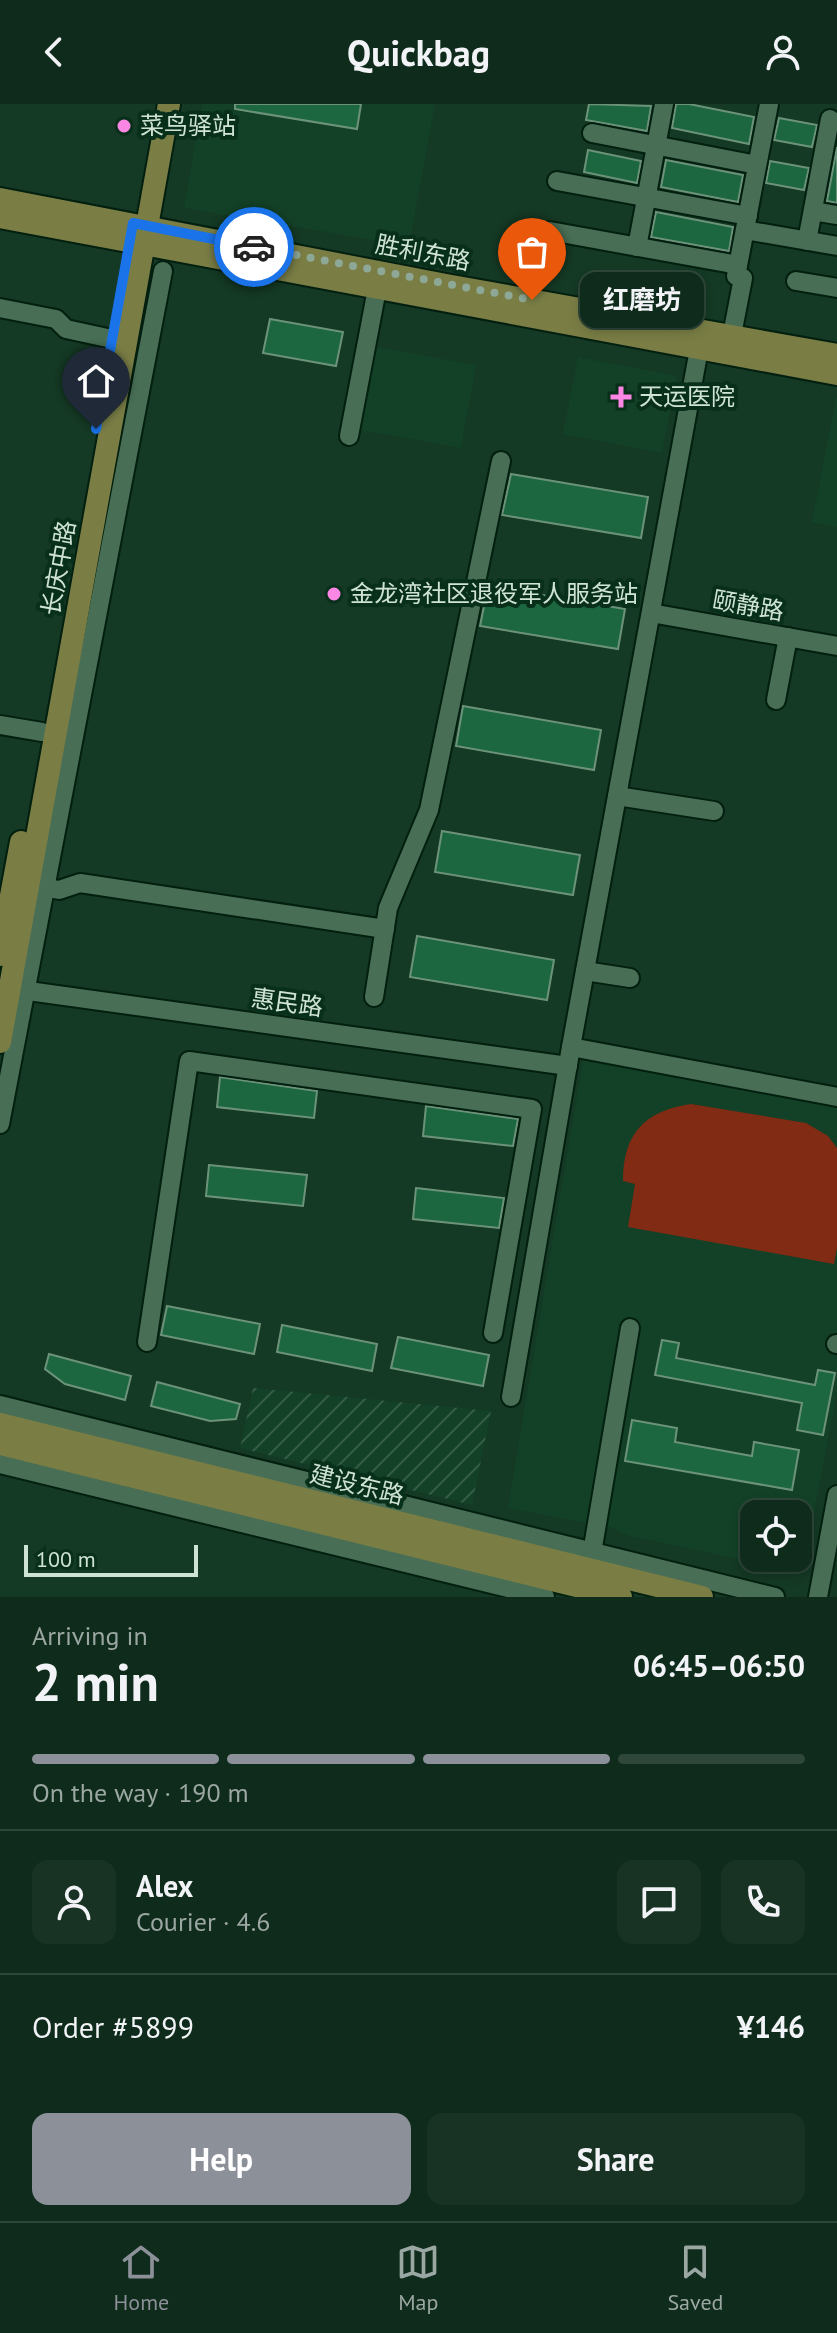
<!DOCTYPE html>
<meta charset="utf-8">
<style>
:root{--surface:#0f2b1b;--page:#183324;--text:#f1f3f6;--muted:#9ba7a3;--line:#2f473a;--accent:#8c9099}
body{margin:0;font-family:"PT Sans","Noto Sans SC",sans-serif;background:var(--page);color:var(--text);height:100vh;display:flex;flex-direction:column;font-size:30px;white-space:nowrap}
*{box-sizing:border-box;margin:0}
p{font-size:26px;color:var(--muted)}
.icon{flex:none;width:44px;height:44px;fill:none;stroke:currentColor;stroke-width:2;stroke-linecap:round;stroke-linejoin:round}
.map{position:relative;height:1493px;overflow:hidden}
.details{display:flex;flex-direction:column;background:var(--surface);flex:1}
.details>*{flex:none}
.controls{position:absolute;left:740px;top:1396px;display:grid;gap:16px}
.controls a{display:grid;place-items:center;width:72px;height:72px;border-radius:16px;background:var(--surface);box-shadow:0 4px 12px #0003,0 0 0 2px var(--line);font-size:40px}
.scale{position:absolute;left:24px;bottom:20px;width:174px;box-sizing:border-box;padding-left:8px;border:4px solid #cfe3d5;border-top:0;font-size:22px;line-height:28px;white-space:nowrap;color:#cfe3d5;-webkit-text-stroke:6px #082f1a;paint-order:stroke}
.pin{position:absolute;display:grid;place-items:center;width:68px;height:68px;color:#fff;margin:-82px -34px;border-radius:50% 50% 50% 0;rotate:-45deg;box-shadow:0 0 8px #0007}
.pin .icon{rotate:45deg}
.courier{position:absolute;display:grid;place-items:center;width:80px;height:80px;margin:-40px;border:6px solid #1a73e8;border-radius:50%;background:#fff;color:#222;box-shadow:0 2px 10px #0007}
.bubble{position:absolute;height:56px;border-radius:16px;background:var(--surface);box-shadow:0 4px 12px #0003,0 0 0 2px var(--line);font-size:26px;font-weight:700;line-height:56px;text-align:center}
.summary em{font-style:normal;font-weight:700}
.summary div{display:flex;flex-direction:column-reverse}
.summary{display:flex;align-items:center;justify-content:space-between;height:136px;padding:0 32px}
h1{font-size:52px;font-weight:700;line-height:60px}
.bar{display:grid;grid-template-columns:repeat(4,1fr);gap:12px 8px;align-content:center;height:96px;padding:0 32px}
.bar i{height:10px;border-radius:6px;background:var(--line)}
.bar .selected{background:var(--accent)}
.bar p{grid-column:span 4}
.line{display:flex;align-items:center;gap:20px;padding:0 32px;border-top:2px solid var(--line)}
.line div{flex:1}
.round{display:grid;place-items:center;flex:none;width:84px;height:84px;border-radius:16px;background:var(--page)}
.cta{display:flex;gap:16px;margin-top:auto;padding:16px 32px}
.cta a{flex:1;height:92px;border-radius:16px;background:var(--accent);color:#fff;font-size:32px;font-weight:700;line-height:92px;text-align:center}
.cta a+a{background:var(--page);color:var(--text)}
header{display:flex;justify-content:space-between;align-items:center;height:104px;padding:0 32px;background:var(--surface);font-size:36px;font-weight:700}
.dock{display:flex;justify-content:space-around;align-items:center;height:112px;border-top:2px solid var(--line);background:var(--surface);font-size:22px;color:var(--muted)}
.dock a{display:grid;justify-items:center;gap:4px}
.dock .selected{color:var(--accent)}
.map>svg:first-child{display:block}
</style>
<header><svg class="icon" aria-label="back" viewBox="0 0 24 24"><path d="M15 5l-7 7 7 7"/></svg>Quickbag<svg class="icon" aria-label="person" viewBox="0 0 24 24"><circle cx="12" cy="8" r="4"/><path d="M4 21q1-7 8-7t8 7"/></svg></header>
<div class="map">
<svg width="837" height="1493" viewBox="0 0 837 1493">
<defs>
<pattern id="industrial-furrows" width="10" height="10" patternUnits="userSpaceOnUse" patternTransform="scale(2)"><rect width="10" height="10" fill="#134127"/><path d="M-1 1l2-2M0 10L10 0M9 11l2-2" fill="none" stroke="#345c45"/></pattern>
</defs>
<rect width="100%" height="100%" fill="#143924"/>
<g fill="#134127" fill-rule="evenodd">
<path d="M202,0H435L409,142L184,104Z"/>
<path d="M371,242L476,261L461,344L356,325Z"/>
<path d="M578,253L677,272L662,349L563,330Z"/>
<path d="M836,294H837V423L812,418Z"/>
<path d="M583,956L837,1003V1237L835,1252L837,1254V1288L805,1457L788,1466L626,1431L614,1424L508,1404ZM754,1410H798V1454H754Z"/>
</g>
<path fill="url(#industrial-furrows)" d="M253,1284L491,1307L472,1401L240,1344Z"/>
<path fill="#812b14" d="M691,1000L806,1019L828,1032L837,1044V1144L834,1160L628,1123L635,1080L623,1077C623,1029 645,1007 691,1000Z"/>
<g fill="#1c673f" stroke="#6c937a" stroke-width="2">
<path d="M235,0H361L357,25L235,5Z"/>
<path d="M589,0L651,2L647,27L586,16Z"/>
<path d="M676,0H689L754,13L749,40L672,24Z"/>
<path d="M779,14L817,21L812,43L774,36Z"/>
<path d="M837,43V99L827,97Z"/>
<path d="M588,46L641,57L637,79L584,68Z"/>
<path d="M666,56L743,71L738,98L661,83Z"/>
<path d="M770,57L809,64L804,86L766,79Z"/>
<path d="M656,108L733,123L729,147L651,133Z"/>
<path d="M270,215L343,228L336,262L263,249Z"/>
<path d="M511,370L648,393L641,434L502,411Z"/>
<path d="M488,482L625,505L618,545L480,522Z"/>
<path d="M463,602L601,626L594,666L456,642Z"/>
<path d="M442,727L580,751L573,791L435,768Z"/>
<path d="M417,832L554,856L547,896L410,873Z"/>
<path d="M220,973L317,987L314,1014L217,1003Z"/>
<path d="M426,1002L518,1015L513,1042L423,1032Z"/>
<path d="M209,1061L307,1071L303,1102L206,1092Z"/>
<path d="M416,1084L504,1094L499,1124L413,1115Z"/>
<path d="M167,1202L260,1220L254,1250L161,1231Z"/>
<path d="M282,1221L377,1240L372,1267L277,1248Z"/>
<path d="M398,1233L489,1251L483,1282L391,1264Z"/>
<path d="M662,1236L679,1239L676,1254L815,1281L818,1266L835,1269L823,1331L797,1326L802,1299L655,1271Z"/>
<path d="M49,1250L131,1272L125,1296L65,1280L45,1265Z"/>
<path d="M157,1278L240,1300L236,1315L210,1317L151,1302Z"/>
<path d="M632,1316L677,1324L675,1338L752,1352L754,1338L799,1346L792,1386L625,1357Z"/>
</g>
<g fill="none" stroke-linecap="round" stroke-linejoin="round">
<g stroke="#031f0f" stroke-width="22">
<g id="minor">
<path d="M592,29L757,61"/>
<path d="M557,77L748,112"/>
<path d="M813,107L837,111"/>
<path d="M745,126L837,142"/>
<path d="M550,127L738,161"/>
<path d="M807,137L830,15"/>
<path d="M637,143L664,0"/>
<path d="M796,177L837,184"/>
<path d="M0,204L56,215L66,225L112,235"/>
<path d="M732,231L743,174L736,172L769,0"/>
<path d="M349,332L377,185"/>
<path d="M651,509L837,542"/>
<path d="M776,596L788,533"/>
<path d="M0,621L42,628"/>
<path d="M617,692L714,707"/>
<path d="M36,782L59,786L80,779L385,825"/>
<path d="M585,867L630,874"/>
<path d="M14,885L568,962"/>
<path d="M374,893L388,804L429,706L501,357"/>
<path d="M571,943L837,993"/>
<path d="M0,1020L163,167"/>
<path d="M147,1238L189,957L532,1005L493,1229"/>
<path d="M836,1240H837"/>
<path d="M511,1293L571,943L699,245"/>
<path d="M0,1301L775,1493"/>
<path d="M0,1360L545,1493"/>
<path d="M592,1449L630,1224"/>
<path d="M818,1493L837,1391"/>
</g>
</g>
<g stroke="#031f0f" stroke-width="26">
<g id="major">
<path d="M0,95L446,181L837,251"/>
<path d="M0,113L837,270"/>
<path d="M0,851L21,738"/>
<path d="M0,938L169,0"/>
<path d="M0,1320L702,1493"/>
<path d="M0,1340L621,1493"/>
</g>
</g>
<use href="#minor" stroke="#486e55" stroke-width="18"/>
<use href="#major" stroke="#7a7e45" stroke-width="22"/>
</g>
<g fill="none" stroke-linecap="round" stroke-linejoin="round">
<path stroke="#8ea897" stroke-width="8" stroke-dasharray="0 14.4" d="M254,143L532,196"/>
<path stroke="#1a73e8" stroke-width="10" d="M96,325L133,119L254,143"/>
</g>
<g fill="#fc86e3" stroke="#082f1a" stroke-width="3">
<circle cx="124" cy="22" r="8"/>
<path d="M617 281h8v8h8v8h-8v8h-8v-8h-8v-8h8z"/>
<circle cx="334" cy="490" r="8"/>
</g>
<g text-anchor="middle" stroke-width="8" stroke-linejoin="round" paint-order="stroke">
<g font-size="24" fill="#cfe3d5" stroke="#082f1a" text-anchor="start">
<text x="140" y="30">菜鸟驿站</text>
<text x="639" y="301">天运医院</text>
<text x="350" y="498">金龙湾社区退役军人服务站</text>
</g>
<g font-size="24" fill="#cfe3d5" stroke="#082f1a">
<text transform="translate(423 149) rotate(11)" y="8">胜利东路</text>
<text transform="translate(59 464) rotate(-80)" y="8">长庆中路</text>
<text transform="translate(748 502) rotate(10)" y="8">颐静路</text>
<text transform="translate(287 899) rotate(8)" y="8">惠民路</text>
<text transform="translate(357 1381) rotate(14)" y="8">建设东路</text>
</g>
</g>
</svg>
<div class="controls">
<a><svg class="icon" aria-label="locate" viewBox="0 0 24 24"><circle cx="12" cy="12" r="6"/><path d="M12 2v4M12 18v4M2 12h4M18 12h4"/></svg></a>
</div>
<div class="scale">100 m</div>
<div class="pin" style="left:532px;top:196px;background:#ea580c"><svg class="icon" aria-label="bag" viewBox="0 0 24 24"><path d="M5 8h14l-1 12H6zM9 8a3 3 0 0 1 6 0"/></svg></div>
<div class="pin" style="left:96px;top:325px;background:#1f2937"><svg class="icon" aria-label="home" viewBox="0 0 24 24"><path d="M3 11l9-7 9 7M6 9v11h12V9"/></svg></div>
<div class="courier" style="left:254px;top:143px"><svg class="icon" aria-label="car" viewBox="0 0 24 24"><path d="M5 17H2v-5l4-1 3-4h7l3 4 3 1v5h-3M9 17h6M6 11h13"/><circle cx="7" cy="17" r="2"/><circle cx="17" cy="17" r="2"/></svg></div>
<div class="bubble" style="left:580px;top:168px;width:124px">红磨坊</div>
</div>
<section class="details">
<div class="summary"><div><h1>2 min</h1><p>Arriving in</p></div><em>06:45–06:50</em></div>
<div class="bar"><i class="selected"></i><i class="selected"></i><i class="selected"></i><i></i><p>On the way · 190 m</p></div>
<div class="line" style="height:144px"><a class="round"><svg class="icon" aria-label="person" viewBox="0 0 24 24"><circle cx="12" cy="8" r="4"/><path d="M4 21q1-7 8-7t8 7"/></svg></a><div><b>Alex</b><p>Courier · 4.6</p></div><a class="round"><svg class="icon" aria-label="chat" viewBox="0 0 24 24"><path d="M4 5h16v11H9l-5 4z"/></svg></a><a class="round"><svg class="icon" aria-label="phone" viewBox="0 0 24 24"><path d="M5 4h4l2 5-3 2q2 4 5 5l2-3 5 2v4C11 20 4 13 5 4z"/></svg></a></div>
<div class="line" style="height:104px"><div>Order #5899</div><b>¥146</b></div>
<div class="cta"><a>Help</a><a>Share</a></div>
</section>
<nav class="dock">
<a class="selected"><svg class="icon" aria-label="home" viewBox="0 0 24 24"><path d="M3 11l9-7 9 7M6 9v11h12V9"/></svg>Home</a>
<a><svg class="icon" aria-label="map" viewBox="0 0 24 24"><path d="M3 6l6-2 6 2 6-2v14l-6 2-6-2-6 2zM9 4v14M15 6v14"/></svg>Map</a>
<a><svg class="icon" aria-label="saved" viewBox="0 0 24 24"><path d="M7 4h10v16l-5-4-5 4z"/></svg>Saved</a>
</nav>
